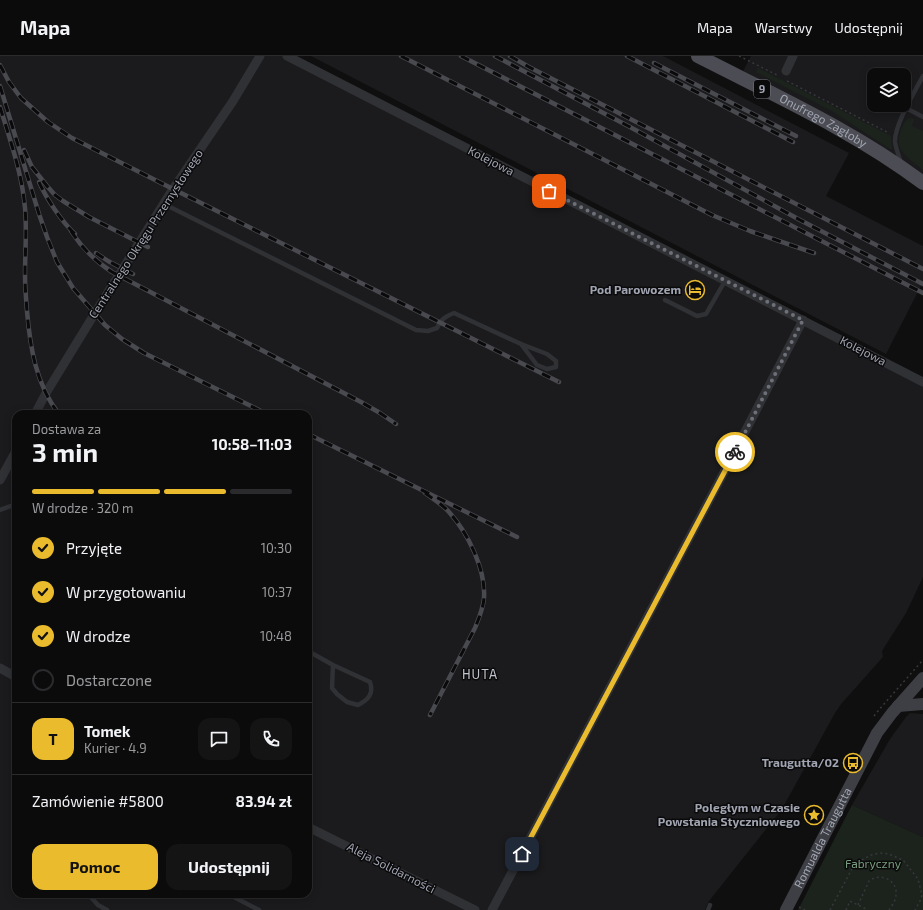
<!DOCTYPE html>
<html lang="pl">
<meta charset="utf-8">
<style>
:root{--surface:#0b0b0c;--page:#141415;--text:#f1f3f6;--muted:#9a9b9d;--line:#2b2b2d;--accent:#eabb2d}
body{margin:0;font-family:"Exo 2",sans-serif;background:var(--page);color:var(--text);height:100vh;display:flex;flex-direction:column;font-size:15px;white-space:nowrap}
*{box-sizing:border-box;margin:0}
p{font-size:13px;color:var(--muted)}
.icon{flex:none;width:22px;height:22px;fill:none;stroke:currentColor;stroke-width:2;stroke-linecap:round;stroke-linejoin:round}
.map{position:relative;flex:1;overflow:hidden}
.details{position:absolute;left:12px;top:354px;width:300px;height:488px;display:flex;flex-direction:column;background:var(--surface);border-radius:12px;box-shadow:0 2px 10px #0003,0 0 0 1px var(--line)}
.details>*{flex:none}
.buttons{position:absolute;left:867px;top:12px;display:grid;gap:8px}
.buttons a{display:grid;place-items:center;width:44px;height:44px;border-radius:8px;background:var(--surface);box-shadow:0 2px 10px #0003,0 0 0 1px var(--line);font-size:20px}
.pin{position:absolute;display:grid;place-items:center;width:34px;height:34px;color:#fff;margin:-17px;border-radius:8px;box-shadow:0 2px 6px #0006}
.courier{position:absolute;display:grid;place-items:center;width:40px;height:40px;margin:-20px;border:3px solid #eabb2d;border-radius:50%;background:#fff;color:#222;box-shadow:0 1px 5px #0007}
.head em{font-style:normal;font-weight:700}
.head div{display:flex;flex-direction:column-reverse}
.head{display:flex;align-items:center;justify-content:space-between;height:68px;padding:0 20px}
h1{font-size:26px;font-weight:700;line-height:30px}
.bar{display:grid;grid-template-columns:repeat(4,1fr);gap:6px 4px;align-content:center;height:48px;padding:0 20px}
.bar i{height:5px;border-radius:3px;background:var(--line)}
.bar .current{background:var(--accent)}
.bar p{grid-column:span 4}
.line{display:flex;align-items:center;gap:10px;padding:0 20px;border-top:1px solid var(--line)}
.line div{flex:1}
.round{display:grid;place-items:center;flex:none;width:42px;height:42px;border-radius:12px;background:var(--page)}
ol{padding:0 20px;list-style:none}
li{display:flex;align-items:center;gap:12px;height:44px}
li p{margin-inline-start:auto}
li .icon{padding:4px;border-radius:50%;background:var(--accent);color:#111;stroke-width:4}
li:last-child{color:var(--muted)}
li i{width:22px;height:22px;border:2px solid var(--line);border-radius:50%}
.cta{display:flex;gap:8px;margin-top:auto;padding:8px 20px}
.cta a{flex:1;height:46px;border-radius:12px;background:var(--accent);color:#111;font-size:16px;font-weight:700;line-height:46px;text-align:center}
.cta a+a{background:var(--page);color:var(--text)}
header{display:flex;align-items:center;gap:24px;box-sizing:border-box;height:56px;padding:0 20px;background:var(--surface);border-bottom:1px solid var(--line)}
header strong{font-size:19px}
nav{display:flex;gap:22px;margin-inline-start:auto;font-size:14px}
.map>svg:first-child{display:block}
</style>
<header>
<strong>Mapa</strong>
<nav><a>Mapa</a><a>Warstwy</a><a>Udostępnij</a></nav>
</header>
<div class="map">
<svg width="923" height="854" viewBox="0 0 923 854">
<rect width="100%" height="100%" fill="#0f0f10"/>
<g fill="#1b1b1d" fill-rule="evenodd">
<path d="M0,0H287L923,326V521L906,557L882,595L883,601L842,647L835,657L782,753L709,845L705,854H0ZM16,358H308V838H16Z"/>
<path d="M311,0H663L849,97L826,140L923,190V226L886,298Z"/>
<path d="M751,0H923V128L740,21ZM874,19H904V49H874Z"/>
<path d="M910,657L923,658V781L852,749L890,683L906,661Z"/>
</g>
<g fill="#1c231d">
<path d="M758,12L891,80L892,93H890L832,55L756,16Z"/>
<path d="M911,62L914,63L912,70L923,75V114C917,109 907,102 902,95C895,86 901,71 907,63Z"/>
<path d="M852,749L923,781V854H798Z"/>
</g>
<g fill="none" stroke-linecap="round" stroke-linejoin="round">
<g stroke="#36383c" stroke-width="1.5" stroke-dasharray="2 3" stroke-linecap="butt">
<path d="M739,0L777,19"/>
<path d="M787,25L889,77"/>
<path d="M874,660L883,649L923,604"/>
<path d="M858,849L869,825C880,816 898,824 896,839C896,844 892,850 889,854"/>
<path d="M799,851L805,854"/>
<path d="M830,854L853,811L862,804L871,799L880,797L889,798L903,804L918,823L922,839L920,845L915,854"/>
<path d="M846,854L850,845L868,854"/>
</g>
<g stroke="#303135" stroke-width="4.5">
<path d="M906,52L923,61"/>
<path d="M901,107C899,100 896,93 895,86C894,70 915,35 923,20"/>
<path d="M164,148L416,274L428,275L437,272C441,263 446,260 454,257L521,288L547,298L556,305V311L547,313L537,309L521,288"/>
<path d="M665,244L697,260L706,258L725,225"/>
<path d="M0,454L16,448"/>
<path d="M308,595L333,609L370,626C374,638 368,644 358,649L347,646L337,638L332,632L333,609"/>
<path d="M88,838L98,849L107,854"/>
<path d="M228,838L259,854"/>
<path d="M708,854L710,849"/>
</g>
<g stroke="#303135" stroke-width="9">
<path d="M287,0L923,326"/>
<path d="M786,15L793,0"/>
<path d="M35,358L46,337L95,257L173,133L233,45L260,0"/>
<path d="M0,424L16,395"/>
<path d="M0,612L16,621"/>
<path d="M308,771L475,854"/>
<path d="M492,854L722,420L803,264"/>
</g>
<g stroke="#3e3f45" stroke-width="12">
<path d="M898,650L923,648"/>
<path id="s1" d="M786,854L877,677L892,657L923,622"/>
</g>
<path stroke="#4c4d54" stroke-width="14" id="s2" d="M698,0C774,39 854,75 923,127"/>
<g stroke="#494a50" stroke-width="4.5">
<g id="rail">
<path d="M401,0L712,159L750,175L814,197"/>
<path d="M461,0L923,237"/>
<path d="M495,0L630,71L800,164L923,228"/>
<path d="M510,0L529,11L923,213"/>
<path d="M627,0L793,86"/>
<path d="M654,7L796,80"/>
<path d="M0,9L9,26L21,42L48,66L72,82L173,133L559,326"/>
<path d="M0,30L39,158L47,181L57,206L73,232L105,269L122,283L144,297L267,358"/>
<path d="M0,51C10,84 22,117 25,152C27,174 25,196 25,219C25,231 26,243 27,255C30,291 36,329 59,358"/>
<path d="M24,94L32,111L47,130L55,139L63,145L89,161L148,191"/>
<path d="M39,126C46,142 62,166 75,178"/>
<path d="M71,175C82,192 95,205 112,216L361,346L380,357L396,368"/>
<path d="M96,197L108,205L133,218"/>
<path d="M308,378L517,481"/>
<path d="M425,437C433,443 442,448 449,456C468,477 486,514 484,542C483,553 479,562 475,572L430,659"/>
</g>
</g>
<use href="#rail" stroke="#0a0a0b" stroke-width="3" stroke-dasharray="9" stroke-linecap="butt"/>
</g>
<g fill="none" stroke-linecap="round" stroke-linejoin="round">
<path stroke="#6e7079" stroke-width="4" stroke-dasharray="0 7.2" d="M549,135L803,264L735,396"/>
<path stroke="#eabb2d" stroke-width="5" d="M522,798L735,396"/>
</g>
<defs>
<g id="hotel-ring" transform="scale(1)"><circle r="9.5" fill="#0a0a0b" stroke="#eabb2d" stroke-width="1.5"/><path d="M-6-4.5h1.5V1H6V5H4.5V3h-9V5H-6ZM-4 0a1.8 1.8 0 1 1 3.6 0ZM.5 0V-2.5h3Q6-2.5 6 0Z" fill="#eabb2d"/></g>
<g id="bus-ring" transform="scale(1)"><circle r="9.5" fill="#0a0a0b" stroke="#eabb2d" stroke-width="1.5"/><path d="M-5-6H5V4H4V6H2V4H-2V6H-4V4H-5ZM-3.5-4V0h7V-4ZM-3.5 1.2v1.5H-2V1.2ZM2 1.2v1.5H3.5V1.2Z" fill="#eabb2d"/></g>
<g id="sight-ring" transform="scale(1)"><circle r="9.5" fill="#0a0a0b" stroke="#eabb2d" stroke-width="1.5"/><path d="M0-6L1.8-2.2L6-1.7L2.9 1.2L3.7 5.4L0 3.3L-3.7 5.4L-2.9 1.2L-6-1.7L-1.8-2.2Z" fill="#eabb2d"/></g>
</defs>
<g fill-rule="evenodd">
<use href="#hotel-ring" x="695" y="234"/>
<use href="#bus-ring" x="853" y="707"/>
<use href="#sight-ring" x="814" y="759"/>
</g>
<g text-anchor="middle" stroke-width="3" stroke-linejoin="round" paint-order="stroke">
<rect fill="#0a0a0b" stroke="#74767f" stroke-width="1" x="754" y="24" width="16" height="18" rx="3"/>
<g font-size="11" font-weight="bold" fill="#a1a4b1">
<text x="762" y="37">9</text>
</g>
<g font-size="12" fill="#a1a4b1" stroke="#0a0a0b">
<text dy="4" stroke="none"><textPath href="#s2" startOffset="141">Onufrego Zagłoby</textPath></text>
<text transform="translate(491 105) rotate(27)" y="4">Kolejowa</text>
<text transform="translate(146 178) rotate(-57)" y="4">Centralnego Okręgu Przemysłowego</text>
<text transform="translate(863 295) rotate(27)" y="4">Kolejowa</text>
<text dy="4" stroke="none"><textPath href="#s1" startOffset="81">Romualda Traugutta</textPath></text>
<text transform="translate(391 812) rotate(27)" y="4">Aleja Solidarności</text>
</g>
<g font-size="12" font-weight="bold" fill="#a1a4b1" stroke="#0a0a0b" text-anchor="end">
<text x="681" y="238">Pod Parowozem</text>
<text x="839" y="711">Traugutta/02</text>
<text x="800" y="756">Poległym w Czasie<tspan x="800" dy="14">Powstania Styczniowego</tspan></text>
</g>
<g font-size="12" fill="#789c7d" stroke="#0a0a0b">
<text x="873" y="812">Fabryczny</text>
</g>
<g font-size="13" letter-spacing="1" fill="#c1c4cd" stroke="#0a0a0b">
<text x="480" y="623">HUTA</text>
</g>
</g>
</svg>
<div class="buttons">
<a><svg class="icon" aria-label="layers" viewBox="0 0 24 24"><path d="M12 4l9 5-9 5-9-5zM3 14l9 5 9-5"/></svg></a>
</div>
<div class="pin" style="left:549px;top:135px;background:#ea580c"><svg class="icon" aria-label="bag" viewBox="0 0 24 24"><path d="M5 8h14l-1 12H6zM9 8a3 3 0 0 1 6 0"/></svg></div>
<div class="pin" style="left:522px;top:798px;background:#1f2937"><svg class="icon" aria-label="home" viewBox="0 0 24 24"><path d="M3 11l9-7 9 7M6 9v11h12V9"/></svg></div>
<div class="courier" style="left:735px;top:396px"><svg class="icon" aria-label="bike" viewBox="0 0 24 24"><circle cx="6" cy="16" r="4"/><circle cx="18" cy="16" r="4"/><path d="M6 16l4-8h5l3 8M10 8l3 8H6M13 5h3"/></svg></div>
<section class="details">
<div class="head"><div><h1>3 min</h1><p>Dostawa za</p></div><em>10:58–11:03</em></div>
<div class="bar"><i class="current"></i><i class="current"></i><i class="current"></i><i></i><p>W drodze · 320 m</p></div>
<ol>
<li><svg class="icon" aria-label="check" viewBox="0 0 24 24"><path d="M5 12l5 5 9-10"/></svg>Przyjęte<p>10:30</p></li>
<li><svg class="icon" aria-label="check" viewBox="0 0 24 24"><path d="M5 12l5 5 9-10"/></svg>W przygotowaniu<p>10:37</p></li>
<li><svg class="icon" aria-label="check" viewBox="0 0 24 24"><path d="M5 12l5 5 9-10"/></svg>W drodze<p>10:48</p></li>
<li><i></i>Dostarczone</li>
</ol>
<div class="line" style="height:72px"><b class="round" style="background:var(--accent);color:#111">T</b><div><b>Tomek</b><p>Kurier · 4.9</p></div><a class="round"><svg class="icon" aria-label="chat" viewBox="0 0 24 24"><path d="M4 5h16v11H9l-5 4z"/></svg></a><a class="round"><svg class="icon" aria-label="phone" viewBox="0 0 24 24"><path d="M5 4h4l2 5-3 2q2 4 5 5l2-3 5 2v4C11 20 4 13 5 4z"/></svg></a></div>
<div class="line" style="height:52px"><div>Zamówienie #5800</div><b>83.94 zł</b></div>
<div class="cta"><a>Pomoc</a><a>Udostępnij</a></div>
</section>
</div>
